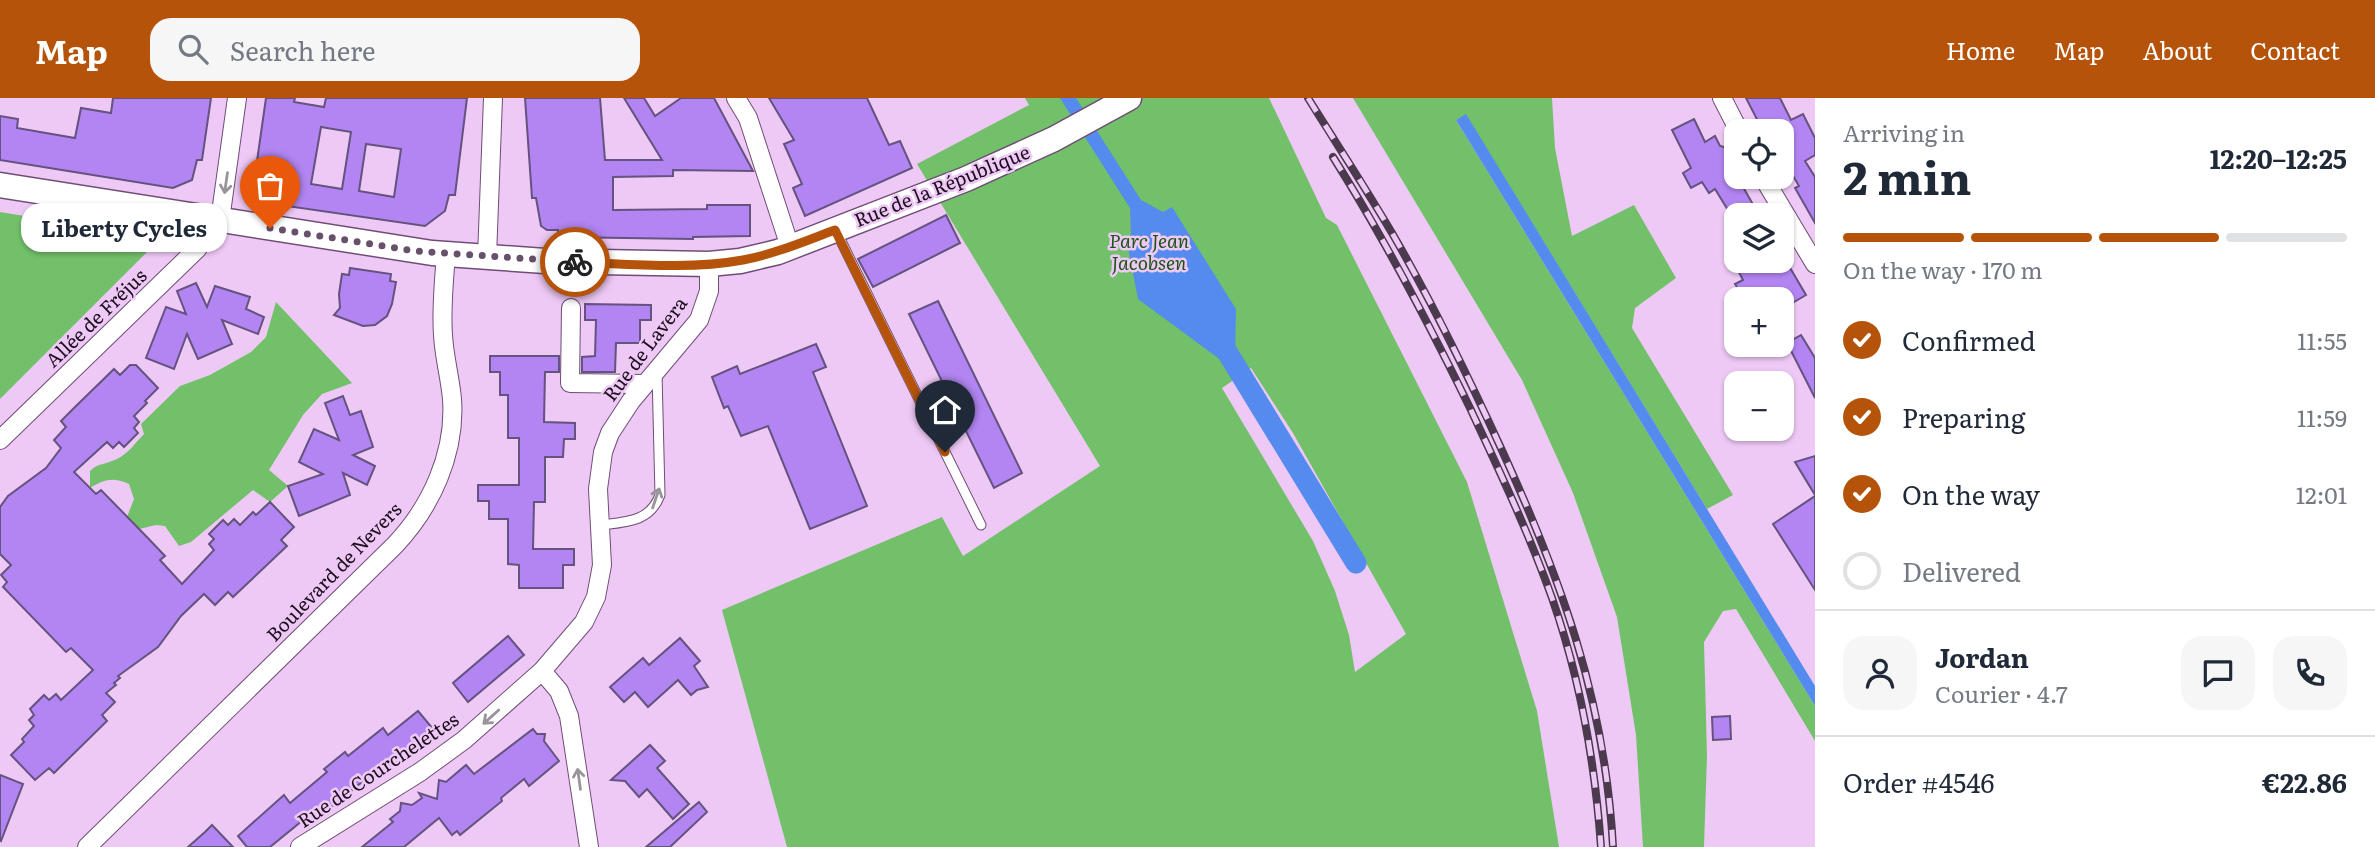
<!DOCTYPE html>
<meta charset="utf-8">
<style>
:root{--surface:#fff;--page:#f6f6f7;--text:#1f2937;--muted:#747a83;--line:#e0e1e3;--accent:#b45309}
body{margin:0;font-family:Literata,serif;background:var(--page);color:var(--text);height:100vh;display:flex;flex-direction:column;font-size:26px;white-space:nowrap}
*{box-sizing:border-box;margin:0}
p{font-size:23px;color:var(--muted)}
.icon{flex:none;width:38px;height:38px;fill:none;stroke:currentColor;stroke-width:2;stroke-linecap:round;stroke-linejoin:round}
.map{position:relative;flex:1;overflow:hidden}
.drawer{display:flex;flex-direction:column;background:var(--surface);width:560px}
.drawer>*{flex:none}
.tools{position:absolute;left:1724px;top:21px;display:grid;gap:14px}
.tools a{display:grid;place-items:center;width:70px;height:70px;border-radius:14px;background:var(--surface);box-shadow:0 2px 5px #0004;font-size:35px}
.pin{position:absolute;display:grid;place-items:center;width:60px;height:60px;color:#fff;margin:-72px -30px;border-radius:50% 50% 50% 0;rotate:-45deg;box-shadow:0 0 7px #0007}
.pin .icon{rotate:45deg}
.courier{position:absolute;display:grid;place-items:center;width:70px;height:70px;margin:-35px;border:5px solid #b45309;border-radius:50%;background:#fff;color:#222;box-shadow:0 2px 9px #0007}
.bubble{position:absolute;height:49px;border-radius:21px;background:var(--surface);box-shadow:0 2px 5px #0004;font-size:23px;font-weight:700;line-height:49px;text-align:center}
.headline em{font-style:normal;font-weight:700}
.headline div{display:flex;flex-direction:column-reverse}
.headline{display:flex;align-items:center;justify-content:space-between;height:119px;padding:0 28px}
h1{font-size:46px;font-weight:700;line-height:52px}
.bar{display:grid;grid-template-columns:repeat(4,1fr);gap:10px 7px;align-content:center;height:84px;padding:0 28px}
.bar i{height:9px;border-radius:5px;background:var(--line)}
.bar .current{background:var(--accent)}
.bar p{grid-column:span 4}
.line{display:flex;align-items:center;gap:18px;padding:0 28px;border-top:2px solid var(--line)}
.line div{flex:1}
.round{display:grid;place-items:center;flex:none;width:74px;height:74px;border-radius:21px;background:var(--page)}
ol{padding:0 28px;list-style:none}
li{display:flex;align-items:center;gap:21px;height:77px}
li p{margin-inline-start:auto}
li .icon{padding:7px;border-radius:50%;background:var(--accent);color:#fff;stroke-width:4}
li:last-child{color:var(--muted)}
li i{width:38px;height:38px;border:4px solid var(--line);border-radius:50%}
header{display:flex;align-items:center;gap:42px;box-sizing:border-box;height:98px;padding:0 35px;background:var(--accent);color:#fff}
header strong{font-size:33px}
nav{display:flex;gap:38px;margin-inline-start:auto;font-size:24px}
.search{width:490px;height:63px;background:var(--page);display:flex;align-items:center;gap:18px;box-sizing:border-box;padding:0 24px;border-radius:21px;color:var(--muted);font-size:26px}
main{display:flex;flex:1;min-height:0}
.map>svg:first-child{display:block}
</style>
<header>
<strong>Map</strong>
<div class="search"><svg class="icon" aria-label="search" viewBox="0 0 24 24"><circle cx="10" cy="10" r="6"/><path d="M15 15l6 6"/></svg>Search here</div>
<nav><a>Home</a><a>Map</a><a>About</a><a>Contact</a></nav>
</header>
<main>
<div class="map">
<svg width="1815" height="749" viewBox="0 0 1815 749">
<rect width="100%" height="100%" fill="#efc9f6"/>
<g fill="#72c069" fill-rule="evenodd">
<path d="M1025,0H1269L1326,120L1337,127L1467,384L1537,613L1559,749H787L722,512L942,419L963,458L1100,368L917,66L1029,7ZM1251,270L1293,335L1406,536L1355,574L1349,537L1335,493L1313,443L1222,290Z"/>
<path d="M1353,0H1552L1555,50L1572,138L1634,107L1676,180L1635,210L1632,230L1733,397L1707,411L1466,17L1456,22L1815,608V643L1736,511L1723,513L1704,544L1707,658L1704,749H1643L1636,637L1617,519L1573,395L1522,282Z"/>
<path d="M0,114L161,140L0,301Z"/>
<path d="M276,204L352,285L322,296L303,317L269,372L288,388L270,404L253,392L191,444L179,448L165,428L156,427L139,431L127,419L134,401L129,386C113,379 105,381 90,390V373C97,365 108,366 117,361C128,356 136,344 144,336L141,326L180,288L210,277L251,254L266,239Z"/>
</g>
<g fill="#558bee">
<path d="M1060,0H1076L1141,102L1163,114L1172,109L1236,211L1235,263L1239,268L1233,271L1138,201L1126,140L1131,137L1130,110Z"/>
<path d="M1466,16L1815,588V608L1456,22Z"/>
</g>
<g fill="none" stroke-linecap="round" stroke-linejoin="round">
<path stroke="#558bee" stroke-width="21" d="M1221,244L1356,465"/>
</g>
<g fill="#b285f2" stroke="#64527f" stroke-width="2" fill-rule="evenodd">
<path d="M113,0H211L202,62H197L192,82L173,90L0,62V18L18,21L17,30L75,40L81,10L111,15Z"/>
<path d="M266,0H295L294,4L324,9L326,0H467L455,97H449L445,113L425,128L273,106L274,101L262,90L261,70H256ZM321,29L351,34L342,91L311,86ZM366,46L401,51L394,99L359,93Z"/>
<path d="M525,0H600L605,62H662L624,0H644L655,18L681,0H714L753,73L673,72V78L613,79V112L707,111V107H750V138L693,139V141L558,139V132H547L541,128L536,100H532Z"/>
<path d="M769,0H867L889,47L900,43L912,70L805,118L793,90L802,86L784,46L794,42Z"/>
<path d="M1746,0H1780L1791,22L1803,16L1815,40V57L1805,63L1815,79V125L1795,90L1799,88L1782,59V33H1774L1770,26L1762,31Z"/>
<path d="M1694,21L1705,44L1715,38L1720,48L1724,49L1728,55L1726,59L1759,117H1731L1715,91L1709,95L1702,84L1691,90L1683,75L1691,70L1672,32Z"/>
<path d="M946,117L960,145L873,189L858,161Z"/>
<path d="M1733,163H1786L1806,197L1782,211V201H1744L1735,186L1743,182Z"/>
<path d="M350,170L391,176L390,183L396,184L392,206L387,218L375,227L363,228L334,217L340,210L339,196L342,176L349,177Z"/>
<path d="M196,185L207,209L215,188L250,199L246,211L264,219L258,236L222,222L232,246L198,261L187,236L174,271L146,260L166,209L186,216L177,193Z"/>
<path d="M938,203L1022,375L994,390L965,331L941,329L960,320L909,216Z"/>
<path d="M585,206L651,207V222H640V245H616L615,274H582V259L595,258L596,222H585Z"/>
<path d="M1801,237L1815,260V300L1787,245Z"/>
<path d="M816,246L826,269L813,274L867,408L810,431L768,328L741,338L728,308L724,310L712,279L737,268L740,276Z"/>
<path d="M490,258H559V274H545L544,324L575,325V341H564L563,359H545V404H534L533,451H574V467H563V490H519V467L508,466V421H489V403H478V387H519V340H508V297H500V274H490Z"/>
<path d="M130,267H136L158,290L145,303L147,305L134,318L139,324L134,330L138,335L124,349L119,344L113,350L107,344L74,374L96,396L101,392L144,436L165,458L160,462L182,486L214,452L209,446L214,441L209,436L223,422L228,427L234,421L240,427L253,414L256,417L270,404L294,429L281,442L287,448L233,499L228,494L215,507L204,496L181,518L158,549L118,578L120,580L114,585L116,587L106,595L115,604L102,617L107,623L54,675L49,670L35,682L11,657L24,644L22,641L34,628L29,622L34,617L30,611L44,597L49,602L56,596L61,602L93,572L71,550L66,554L3,489L7,484L1,477L11,467L0,456V409L8,398L46,370L61,350L54,342L66,329L61,323L74,310L114,271L120,277Z"/>
<path d="M343,298L350,317L361,313L373,349L353,357L375,368L367,387L343,375L350,397L299,418L288,388L323,376L299,364L314,331L339,342L325,305Z"/>
<path d="M1815,358V397L1795,364Z"/>
<path d="M1815,398V492L1773,426Z"/>
<path d="M508,538L524,557L468,604L453,585Z"/>
<path d="M680,540L700,563L694,568L708,589L697,592L691,597L678,582L648,609L635,594L624,604L610,589L643,560L649,567Z"/>
<path d="M418,613L434,632L376,679L373,675L318,720L313,714L270,749H247L238,738L284,697L290,705L327,674L324,671L345,654L348,658L383,630L388,637Z"/>
<path d="M1730,618L1731,641L1713,642L1712,619Z"/>
<path d="M533,631L537,636H545L544,643L559,663L529,688L524,681L501,700L502,703L460,737L457,733L452,737L439,720L404,749H362L393,724L390,721L400,713L401,705L412,707L422,700L419,695L437,701L439,682L446,684L466,667L474,676Z"/>
<path d="M650,647L665,663L657,670L689,706L673,721L647,691L639,699L625,683L611,682Z"/>
<path d="M0,677L23,686L1,743L0,742Z"/>
<path d="M699,704L707,714L670,749H646Z"/>
<path d="M212,727L233,749H188L205,734Z"/>
</g>
<g fill="none" stroke-linecap="round" stroke-linejoin="round">
<g stroke="#6f4e75" stroke-width="11">
<g id="lane">
<path d="M836,133L981,427"/>
<path d="M601,427C626,424 650,424 660,397L657,275"/>
</g>
</g>
<g stroke="#6f4e75" stroke-width="20">
<g id="street">
<path d="M736,0L748,20L790,149"/>
<path d="M1722,0L1739,33"/>
<path d="M1763,79L1815,166"/>
<path d="M220,122L237,0"/>
<path d="M487,159L493,0"/>
<path d="M571,210L570,285L644,286"/>
<path d="M0,342L197,151L204,141L209,120"/>
<path d="M542,573L559,593L569,618L589,749"/>
<path d="M87,749L395,447C431,409 456,355 452,301C450,279 444,258 443,237C441,210 444,183 446,156"/>
<path d="M300,749L420,674L464,642L542,573L584,524L596,499L602,467L598,391L603,354L610,335L631,303L699,222L709,193V166"/>
</g>
</g>
<g stroke="#6f4e75" stroke-width="27">
<path id="secondary" d="M0,87L432,155L545,163L709,166L740,163L778,154L966,81L1054,41L1129,0"/>
</g>
<use href="#lane" stroke="#fff" stroke-width="9"/>
<use href="#street" stroke="#fff" stroke-width="18"/>
<use href="#secondary" stroke="#fff" stroke-width="24"/>
<g stroke="#4b394e" stroke-width="8">
<g id="rail">
<path d="M1308,0C1336,45 1365,89 1392,135C1432,204 1467,276 1500,348C1561,481 1605,601 1613,749"/>
<path d="M1333,59C1384,140 1428,224 1470,310C1499,372 1529,435 1552,500C1580,580 1595,664 1601,749"/>
</g>
</g>
<use href="#rail" stroke="#efc9f6" stroke-width="5" stroke-dasharray="16" stroke-linecap="butt"/>
</g>
<defs><path id="oneway-shaft" d="M-6 0H5M1.5-3L5.5 0L1.5 3" fill="none" stroke-width="1.6" stroke-linecap="round" stroke-linejoin="round" transform="scale(1.75)"/></defs>
<g stroke="#99939a">
<use href="#oneway-shaft" transform="translate(226 85) rotate(98)"/>
<use href="#oneway-shaft" transform="translate(656 400) rotate(-71)"/>
<use href="#oneway-shaft" transform="translate(491 619) rotate(138)"/>
<use href="#oneway-shaft" transform="translate(579 681) rotate(-98)"/>
</g>
<g fill="none" stroke-linecap="round" stroke-linejoin="round">
<path stroke="#66506a" stroke-width="7" stroke-dasharray="0 12.6" d="M270,130L415,153L575,164"/>
<path stroke="#b45309" stroke-width="9" d="M575,164C630,166 688,172 743,162C775,156 805,143 835,132L945,354"/>
</g>
<g text-anchor="middle" stroke-width="5" stroke-linejoin="round" paint-order="stroke">
<g font-size="19" fill="#1c0f1e" stroke="#efc9f6">
<text transform="translate(942 88) rotate(-22)" y="7">Rue de la République</text>
<text transform="translate(96 220) rotate(-44)" y="7">Allée de Fréjus</text>
<text transform="translate(645 251) rotate(-53)" y="7">Rue de Lavera</text>
<text transform="translate(334 474) rotate(-46)" y="7">Boulevard de Nevers</text>
<text transform="translate(378 672) rotate(-34)" y="7">Rue de Courchelettes</text>
</g>
<g font-size="19" font-style="italic" fill="#1b5614" stroke="#efc9f6">
<text x="1149" y="150">Parc Jean<tspan x="1149" dy="22">Jacobsen</tspan></text>
</g>
</g>
</svg>
<div class="tools">
<a><svg class="icon" aria-label="locate" viewBox="0 0 24 24"><circle cx="12" cy="12" r="6"/><path d="M12 2v4M12 18v4M2 12h4M18 12h4"/></svg></a>
<a><svg class="icon" aria-label="layers" viewBox="0 0 24 24"><path d="M12 4l9 5-9 5-9-5zM3 14l9 5 9-5"/></svg></a>
<a>+</a>
<a>−</a>
</div>
<div class="pin" style="left:270px;top:130px;background:#ea580c"><svg class="icon" aria-label="bag" viewBox="0 0 24 24"><path d="M5 8h14l-1 12H6zM9 8a3 3 0 0 1 6 0"/></svg></div>
<div class="pin" style="left:945px;top:354px;background:#1f2937"><svg class="icon" aria-label="home" viewBox="0 0 24 24"><path d="M3 11l9-7 9 7M6 9v11h12V9"/></svg></div>
<div class="courier" style="left:575px;top:164px"><svg class="icon" aria-label="bike" viewBox="0 0 24 24"><circle cx="6" cy="16" r="4"/><circle cx="18" cy="16" r="4"/><path d="M6 16l4-8h5l3 8M10 8l3 8H6M13 5h3"/></svg></div>
<div class="bubble" style="left:21px;top:105px;width:206px">Liberty Cycles</div>
</div>
<section class="drawer">
<div class="headline"><div><h1>2 min</h1><p>Arriving in</p></div><em>12:20–12:25</em></div>
<div class="bar"><i class="current"></i><i class="current"></i><i class="current"></i><i></i><p>On the way · 170 m</p></div>
<ol>
<li><svg class="icon" aria-label="check" viewBox="0 0 24 24"><path d="M5 12l5 5 9-10"/></svg>Confirmed<p>11:55</p></li>
<li><svg class="icon" aria-label="check" viewBox="0 0 24 24"><path d="M5 12l5 5 9-10"/></svg>Preparing<p>11:59</p></li>
<li><svg class="icon" aria-label="check" viewBox="0 0 24 24"><path d="M5 12l5 5 9-10"/></svg>On the way<p>12:01</p></li>
<li><i></i>Delivered</li>
</ol>
<div class="line" style="height:126px"><a class="round"><svg class="icon" aria-label="person" viewBox="0 0 24 24"><circle cx="12" cy="8" r="4"/><path d="M4 21q1-7 8-7t8 7"/></svg></a><div><b>Jordan</b><p>Courier · 4.7</p></div><a class="round"><svg class="icon" aria-label="chat" viewBox="0 0 24 24"><path d="M4 5h16v11H9l-5 4z"/></svg></a><a class="round"><svg class="icon" aria-label="phone" viewBox="0 0 24 24"><path d="M5 4h4l2 5-3 2q2 4 5 5l2-3 5 2v4C11 20 4 13 5 4z"/></svg></a></div>
<div class="line" style="height:91px"><div>Order #4546</div><b>€22.86</b></div>
</section>
</main>
